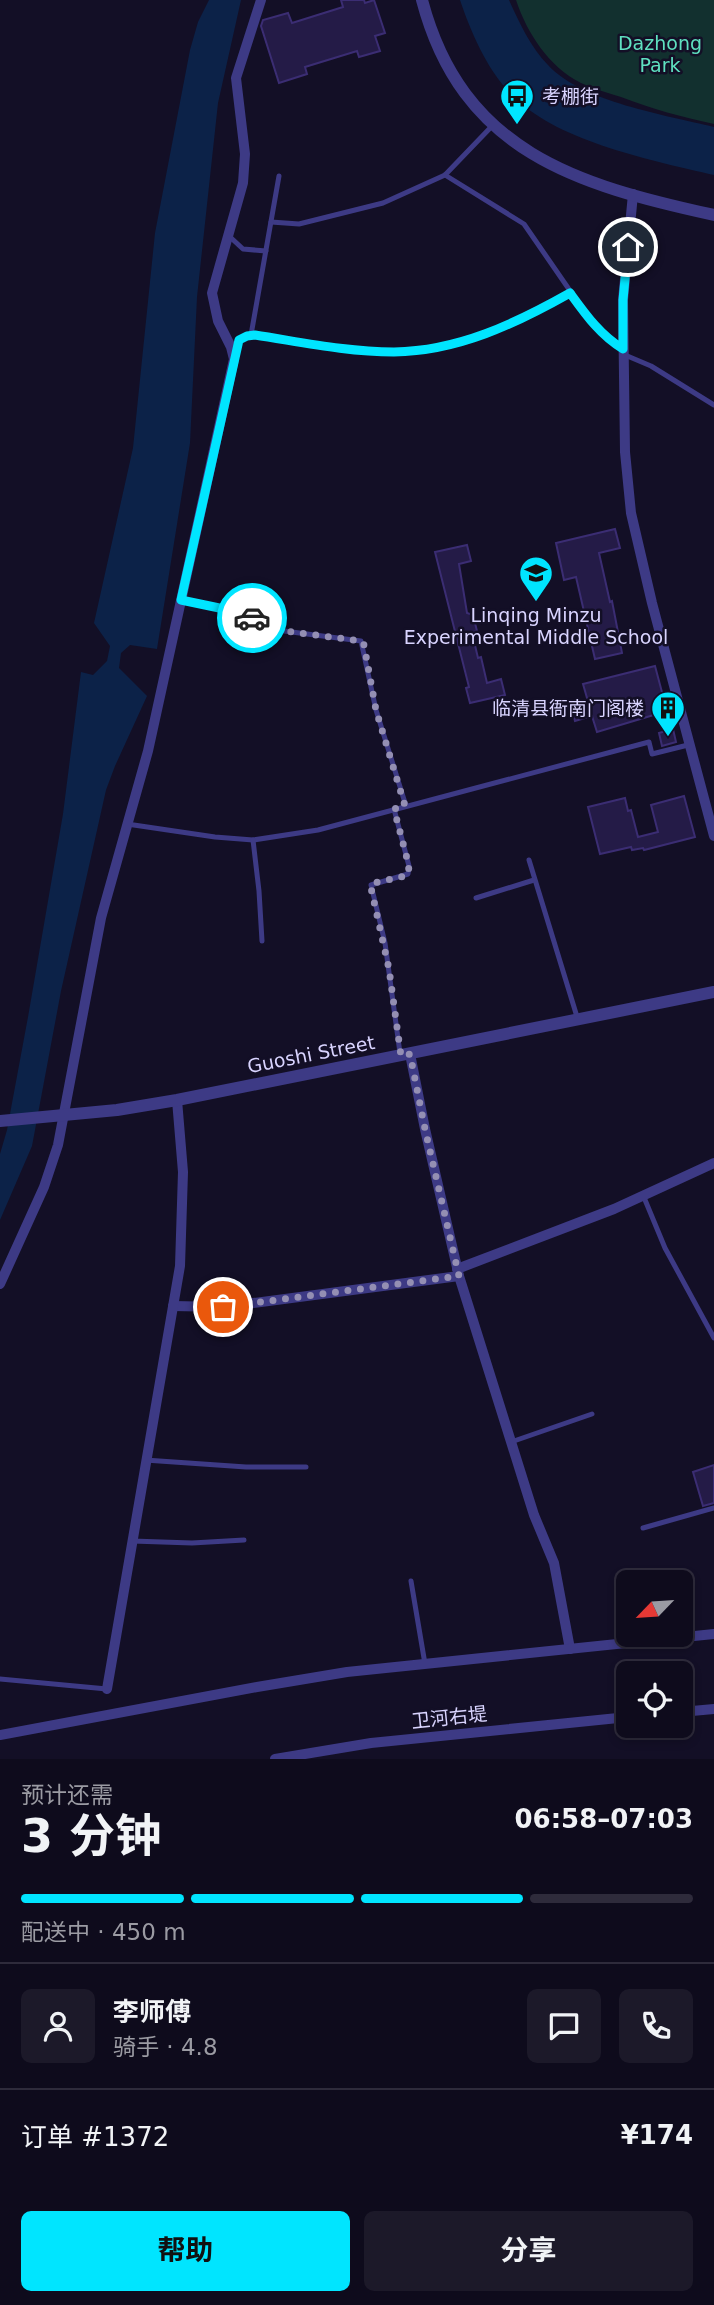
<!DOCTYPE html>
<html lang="zh">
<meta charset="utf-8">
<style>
:root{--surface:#0e0b1c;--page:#1c1929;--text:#f1f3f6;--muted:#9b9ba3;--line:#2e2b3b;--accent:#00e5ff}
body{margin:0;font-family:"DejaVu Sans","Noto Sans SC",sans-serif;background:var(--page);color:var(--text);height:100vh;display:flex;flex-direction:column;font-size:26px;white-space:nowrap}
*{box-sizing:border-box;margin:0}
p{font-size:23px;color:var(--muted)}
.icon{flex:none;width:38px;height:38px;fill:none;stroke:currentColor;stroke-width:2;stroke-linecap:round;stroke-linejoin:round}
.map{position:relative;height:1759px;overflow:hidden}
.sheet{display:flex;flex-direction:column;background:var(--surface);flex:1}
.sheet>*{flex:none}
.needle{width:46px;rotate:245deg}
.fabs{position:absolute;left:616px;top:1570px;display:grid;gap:14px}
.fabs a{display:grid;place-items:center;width:77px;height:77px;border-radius:10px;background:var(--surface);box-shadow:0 4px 10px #0003,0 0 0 2px var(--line);font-size:35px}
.pin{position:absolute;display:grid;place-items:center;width:60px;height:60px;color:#fff;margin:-30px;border:4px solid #fff;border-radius:50%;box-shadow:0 2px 7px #0007}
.courier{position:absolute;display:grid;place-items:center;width:70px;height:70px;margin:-35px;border:5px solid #00e5ff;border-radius:50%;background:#fff;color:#222;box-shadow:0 2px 9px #0007}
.headline em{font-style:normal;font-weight:700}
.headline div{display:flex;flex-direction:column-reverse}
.headline{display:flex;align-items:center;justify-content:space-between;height:119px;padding:0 21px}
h1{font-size:46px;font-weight:700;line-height:52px}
.bar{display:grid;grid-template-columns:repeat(4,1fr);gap:10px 7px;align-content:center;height:84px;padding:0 21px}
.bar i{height:9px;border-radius:5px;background:var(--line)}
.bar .selected{background:var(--accent)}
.bar p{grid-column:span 4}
.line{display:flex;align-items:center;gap:18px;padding:0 21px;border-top:2px solid var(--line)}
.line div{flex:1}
.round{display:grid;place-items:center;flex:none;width:74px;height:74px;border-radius:10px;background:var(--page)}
.cta{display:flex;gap:14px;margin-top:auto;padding:14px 21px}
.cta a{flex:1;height:80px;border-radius:10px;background:var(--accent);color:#111;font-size:28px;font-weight:700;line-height:80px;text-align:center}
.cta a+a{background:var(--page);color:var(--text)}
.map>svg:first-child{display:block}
</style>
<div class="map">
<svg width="714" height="1759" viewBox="0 0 714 1759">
<rect width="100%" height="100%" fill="#130f26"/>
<path fill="#12302f" d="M516,0H714V124C682,117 652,109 621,97C608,93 594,89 581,83C549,67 527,33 516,0Z"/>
<g fill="#0c2248">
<path d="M209,0H241L218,103L197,297L190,443L157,649L130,645L121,653L119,668L147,696L115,766L106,790L61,991L32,1146L0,1220V1154L7,1130L28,1017L63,814L81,672L93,675L107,661L110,646L94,623L133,448L155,233L190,50L198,22Z"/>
<path d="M460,0H509C519,22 531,48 548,65C582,102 666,115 714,127V175C654,161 560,142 515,98C489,74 471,33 460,0Z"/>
</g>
<g fill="#241b47" stroke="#3b2d73" stroke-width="2">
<path d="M341,0H364L365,3L374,0L385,33L375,36L380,51L359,57L357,51L305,67L307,74L279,83L261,26L263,20L288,13L292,23L343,7Z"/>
<path d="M615,529L620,548L599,553L610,602L612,601L622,653L595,659L576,577L564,580L556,543Z"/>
<path d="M467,545L471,561L459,564L467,613L473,615L477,631L474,632L476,636L473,637L478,658L481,657L487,683L501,679L505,695L470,703L466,688L469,687L435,552Z"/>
<path d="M655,666L667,711L597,732L592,716L575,721L572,709L589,705L583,684Z"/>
<path d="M673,729L676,742L662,746L659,733Z"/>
<path d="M684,796L695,837L644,850L643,848L632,850L631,847L600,854L588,807L625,798L628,811L631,810L638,837L658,832L651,805Z"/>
<path d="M714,1465V1503L703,1506L693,1472Z"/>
</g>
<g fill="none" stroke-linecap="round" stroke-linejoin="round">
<g stroke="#3d3a85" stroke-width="5">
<path d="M445,175L524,224L595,327L610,341L623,349"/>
<path d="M271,222L299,224L383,203L445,175L493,125"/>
<path d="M229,236L243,249L266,251"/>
<path d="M251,335L279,176"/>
<path d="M236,353L239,340L255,335L337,348L393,352L421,350L446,346L482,336L522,320L571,293"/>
<path d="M625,355L651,366L714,405"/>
<path d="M181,600L248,614L261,628L361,641L376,710L406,806"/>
<path d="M394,809L409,866L408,874L371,885L385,943L400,1053"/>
<path d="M127,824L215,837L253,840L318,830L649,742L652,754L688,745"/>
<path d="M253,840L259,891L262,941"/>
<path d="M529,860L578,1020"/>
<path d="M476,898L534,880"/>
<path d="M643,1195L665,1248L714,1338"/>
<path d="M511,1442L592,1414"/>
<path d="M145,1460L246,1467H306"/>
<path d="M643,1528L714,1508"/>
<path d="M132,1541L192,1543L244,1540"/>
<path d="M411,1581L425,1664"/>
<path d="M0,1679L107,1689"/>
</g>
<g stroke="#3d3a85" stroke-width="10">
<path d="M633,194L623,300L625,452L631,513L652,603L714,836"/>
<path d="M410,1054L425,1129L459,1276L534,1515L554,1563L570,1649"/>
<path d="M457,1269L614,1209L714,1163"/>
<path d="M0,1284L44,1187L58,1145L101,918L148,751L234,359L231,347L218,321L212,293L243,183L245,154L236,78L261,0"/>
<path d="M173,1306L223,1307L459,1276"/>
<path d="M107,1689L180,1266L183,1172L177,1100"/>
<path d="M681,1712L714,1709"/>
<path d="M0,1735L257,1687L347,1672L714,1634"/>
<path d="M275,1759L371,1743L628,1717"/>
</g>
<g stroke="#3d3a85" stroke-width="12">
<path d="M422,0C462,152 577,185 714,215"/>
<path d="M0,1121L117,1110L177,1100L714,992"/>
</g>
</g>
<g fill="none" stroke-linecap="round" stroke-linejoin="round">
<path stroke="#948fb3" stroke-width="7" stroke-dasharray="0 12.6" d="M223,1307L459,1276L425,1129L410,1054L401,1056L389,969L371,888V885L374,883L405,876L408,874L409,866L394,809L405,806L376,710L364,645L361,641L261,628L252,618"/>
<path stroke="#00e5ff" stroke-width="9" d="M252,618L248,614L181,600L239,340L247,336L255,335C301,342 347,352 394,352C458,351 515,324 570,293C586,315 600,335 623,349V300L628,247"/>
</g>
<defs>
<g id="bus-pin" transform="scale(1.75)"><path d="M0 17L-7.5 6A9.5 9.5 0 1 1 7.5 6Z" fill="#00e5ff" stroke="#130f26"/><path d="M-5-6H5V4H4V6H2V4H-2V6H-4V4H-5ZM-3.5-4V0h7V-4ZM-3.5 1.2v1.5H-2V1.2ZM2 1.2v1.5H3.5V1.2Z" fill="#111"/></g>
<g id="school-pin" transform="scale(1.75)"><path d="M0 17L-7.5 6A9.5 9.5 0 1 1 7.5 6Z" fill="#00e5ff" stroke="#130f26"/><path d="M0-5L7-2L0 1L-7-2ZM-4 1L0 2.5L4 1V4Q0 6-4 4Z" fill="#111"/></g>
<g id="building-pin" transform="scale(1.75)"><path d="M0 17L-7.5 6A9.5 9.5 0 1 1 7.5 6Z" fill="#00e5ff" stroke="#130f26"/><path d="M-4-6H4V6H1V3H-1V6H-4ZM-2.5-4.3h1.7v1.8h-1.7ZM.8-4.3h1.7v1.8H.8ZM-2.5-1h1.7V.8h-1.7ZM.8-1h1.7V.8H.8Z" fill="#111"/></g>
</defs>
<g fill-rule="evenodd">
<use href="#bus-pin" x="517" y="96"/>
<use href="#school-pin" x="536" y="573"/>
<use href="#building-pin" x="668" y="708"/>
</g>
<g text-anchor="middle" stroke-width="5" stroke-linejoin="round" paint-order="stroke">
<g font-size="19" fill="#5fe0c0" stroke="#130f26">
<text x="660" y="50">Dazhong<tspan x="660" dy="22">Park</tspan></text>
</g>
<g font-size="19" fill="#d9d4ff" stroke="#130f26" text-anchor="start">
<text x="542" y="103">考棚街</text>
<text x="536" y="622" text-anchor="middle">Linqing Minzu<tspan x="536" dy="22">Experimental Middle School</tspan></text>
<text x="644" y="715" text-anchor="end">临清县衙南门阁楼</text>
</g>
<g font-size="19" fill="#d9d4ff" stroke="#130f26">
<text transform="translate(311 1054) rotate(-11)" y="7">Guoshi Street</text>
<text transform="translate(449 1717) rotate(-6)" y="7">卫河右堤</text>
</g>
</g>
</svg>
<div class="fabs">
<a><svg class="needle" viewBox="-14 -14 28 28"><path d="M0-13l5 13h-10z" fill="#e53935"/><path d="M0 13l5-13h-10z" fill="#9b9ba3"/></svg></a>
<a><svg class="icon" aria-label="locate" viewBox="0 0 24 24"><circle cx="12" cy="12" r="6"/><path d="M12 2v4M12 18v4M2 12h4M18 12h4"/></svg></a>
</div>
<div class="pin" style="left:223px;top:1307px;background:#ea580c"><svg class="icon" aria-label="bag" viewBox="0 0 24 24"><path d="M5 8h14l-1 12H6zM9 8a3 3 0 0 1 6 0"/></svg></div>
<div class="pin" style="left:628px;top:247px;background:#1f2937"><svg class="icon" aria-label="home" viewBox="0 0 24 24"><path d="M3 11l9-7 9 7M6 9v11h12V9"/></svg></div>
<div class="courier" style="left:252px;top:618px"><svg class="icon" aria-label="car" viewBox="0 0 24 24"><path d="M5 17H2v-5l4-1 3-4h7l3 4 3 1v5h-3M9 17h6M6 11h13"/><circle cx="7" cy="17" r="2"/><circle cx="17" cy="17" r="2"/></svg></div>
</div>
<section class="sheet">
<div class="headline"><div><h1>3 分钟</h1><p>预计还需</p></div><em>06:58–07:03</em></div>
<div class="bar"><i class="selected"></i><i class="selected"></i><i class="selected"></i><i></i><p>配送中 · 450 m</p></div>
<div class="line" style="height:126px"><a class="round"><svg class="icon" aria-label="person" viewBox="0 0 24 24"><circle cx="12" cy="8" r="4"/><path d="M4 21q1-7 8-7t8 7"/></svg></a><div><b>李师傅</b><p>骑手 · 4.8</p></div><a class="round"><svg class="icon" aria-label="chat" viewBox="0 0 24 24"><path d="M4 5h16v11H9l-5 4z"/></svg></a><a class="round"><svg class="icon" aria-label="phone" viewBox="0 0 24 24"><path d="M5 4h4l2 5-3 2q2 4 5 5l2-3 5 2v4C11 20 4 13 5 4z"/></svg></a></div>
<div class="line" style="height:91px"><div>订单 #1372</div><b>¥174</b></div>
<div class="cta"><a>帮助</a><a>分享</a></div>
</section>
